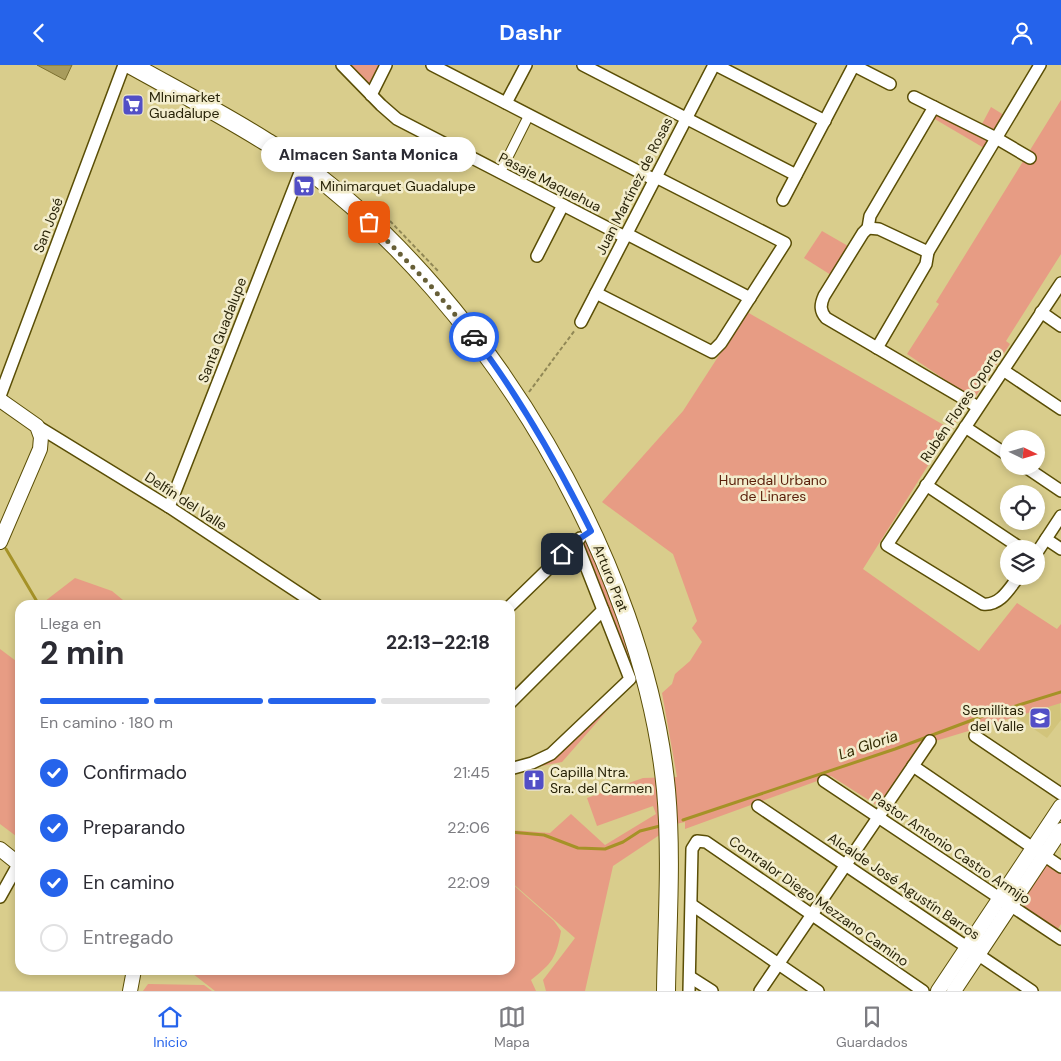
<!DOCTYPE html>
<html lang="es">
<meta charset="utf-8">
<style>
:root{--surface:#fff;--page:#f2f2f3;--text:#2b2b33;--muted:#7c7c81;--line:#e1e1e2;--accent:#2563eb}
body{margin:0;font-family:"DM Sans",sans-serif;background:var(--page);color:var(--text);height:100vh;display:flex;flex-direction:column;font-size:19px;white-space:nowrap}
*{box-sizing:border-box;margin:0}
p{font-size:16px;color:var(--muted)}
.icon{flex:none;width:28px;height:28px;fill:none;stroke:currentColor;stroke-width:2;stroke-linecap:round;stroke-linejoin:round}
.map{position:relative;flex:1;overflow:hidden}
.side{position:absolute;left:15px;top:535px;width:500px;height:375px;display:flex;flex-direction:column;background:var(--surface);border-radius:15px;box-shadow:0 2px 8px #0003}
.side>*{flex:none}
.needle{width:32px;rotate:95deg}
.buttons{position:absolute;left:1000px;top:365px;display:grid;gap:10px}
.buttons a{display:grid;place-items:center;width:45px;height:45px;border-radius:50%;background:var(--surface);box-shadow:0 2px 8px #0003;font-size:25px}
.pin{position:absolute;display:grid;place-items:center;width:42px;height:42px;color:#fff;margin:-21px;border-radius:10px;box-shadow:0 2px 8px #0006}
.courier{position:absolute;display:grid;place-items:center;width:50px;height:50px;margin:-25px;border:4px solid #2563eb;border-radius:50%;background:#fff;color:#222;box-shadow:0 1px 6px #0007}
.bubble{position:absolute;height:35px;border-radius:18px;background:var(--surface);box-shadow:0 2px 8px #0003;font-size:16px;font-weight:700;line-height:35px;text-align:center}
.summary em{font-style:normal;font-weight:700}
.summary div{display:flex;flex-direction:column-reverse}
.summary{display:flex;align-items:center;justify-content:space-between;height:85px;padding:0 25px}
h1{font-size:32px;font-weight:700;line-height:38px}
.bar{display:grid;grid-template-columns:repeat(4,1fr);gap:8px 5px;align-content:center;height:60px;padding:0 25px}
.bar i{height:6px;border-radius:4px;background:var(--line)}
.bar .selected{background:var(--accent)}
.bar p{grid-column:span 4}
ol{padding:0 25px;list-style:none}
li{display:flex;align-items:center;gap:15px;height:55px}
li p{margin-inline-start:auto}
li .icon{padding:5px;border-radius:50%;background:var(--accent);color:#fff;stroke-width:4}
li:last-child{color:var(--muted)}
li i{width:28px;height:28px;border:2px solid var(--line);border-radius:50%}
header{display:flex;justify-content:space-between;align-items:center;height:65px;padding:0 25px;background:var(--accent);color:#fff;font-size:22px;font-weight:700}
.menu{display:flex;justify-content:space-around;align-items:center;height:70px;border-top:1px solid var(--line);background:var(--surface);font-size:14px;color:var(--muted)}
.menu a{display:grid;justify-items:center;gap:2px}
.menu .selected{color:var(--accent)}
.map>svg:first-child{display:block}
</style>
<header><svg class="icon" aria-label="back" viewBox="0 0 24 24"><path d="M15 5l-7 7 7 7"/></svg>Dashr<svg class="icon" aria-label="person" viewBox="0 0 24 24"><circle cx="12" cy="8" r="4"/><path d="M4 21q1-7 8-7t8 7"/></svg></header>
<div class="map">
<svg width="1061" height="926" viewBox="0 0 1061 926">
<rect width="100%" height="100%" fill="#d9cd8c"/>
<path fill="#d2c47b" d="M1060,637L1061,655L1047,673L1015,651Z"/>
<g fill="#e79c84">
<path d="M348,0H379L368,22Z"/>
<path d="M1061,35V189L1006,276L1010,279L974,334L971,332L863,504L979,586L1017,538L1057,564L1061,559V638L919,681L878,741L831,711L685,764V757L676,759L613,801L585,926H546L543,915L575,873L510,816V765L550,768L571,749L605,780L656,749L653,741L597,761L587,733L643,713L677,712L662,628L672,619L675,609L690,596L702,577L692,563L697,556L673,489L602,437L683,346L747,247L949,363L969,331L907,289L939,239L936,237Z"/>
<path d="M991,42L1004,50L994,66L982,59Z"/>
<path d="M936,47L990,74L984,83L933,53Z"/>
<path d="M822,166L848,181L831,210L804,193Z"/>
<path d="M586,475L619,549L636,607L632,608L581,478Z"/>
<path d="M75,513L112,526L129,540H40Z"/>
<path d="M0,584L20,599V774L0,759Z"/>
<path d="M627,623L562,697L510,707L533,700Z"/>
<path d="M1047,799L1061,807V859L1058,864L1019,841Z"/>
<path d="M510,817L554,856L561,866C556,894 552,898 531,915L536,926H215L188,905H510Z"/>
<path d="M148,919L204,920L212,926H143Z"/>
</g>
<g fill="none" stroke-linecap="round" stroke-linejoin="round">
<g stroke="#a59227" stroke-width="3">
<path d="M6,484L39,540"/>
<path d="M683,755L895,684L983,651L1061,627"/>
<path d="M510,767L544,770L578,783L605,784L623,777L640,766L660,761"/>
</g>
</g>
<path fill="#a89c5d" stroke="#7b6f30" d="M37,0H72L65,15Z"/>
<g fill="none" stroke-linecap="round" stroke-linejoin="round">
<g stroke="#5a4e06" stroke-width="11">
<path id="pedestrian" d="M500,108L529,50"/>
</g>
<g stroke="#5a4e06" stroke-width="14">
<g id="minor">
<path d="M342,0L381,40L397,54L625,172"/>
<path d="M432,0L655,115"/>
<path d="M583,0L796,110"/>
<path d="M716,0L825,56"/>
<path d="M853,0L890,19"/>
<path d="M371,30L386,0"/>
<path d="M914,32L996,73L1030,93"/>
<path d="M506,38L526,0"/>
<path d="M934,42L870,151L868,163L863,168L824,231C820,240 820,246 826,253L978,342"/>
<path d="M783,135L854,0"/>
<path d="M868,163L879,164L928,187"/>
<path d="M627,169L750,233"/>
<path d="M537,191L563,140"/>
<path d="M596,228L712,287L721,278L785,178L656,112"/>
<path d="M1041,247L1061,261"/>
<path d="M581,257L714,0"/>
<path d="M877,283L926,199L928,187L1040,0"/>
<path d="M1003,305L1061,344"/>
<path d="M0,331L124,0"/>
<path d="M37,361L169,442L317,540"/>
<path d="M965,362L1009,391"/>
<path d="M1024,401L1061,426"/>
<path d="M926,420L1022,484"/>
<path d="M169,442L303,100"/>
<path d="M1046,474L1061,484"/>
<path d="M1036,489L1061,451"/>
<path d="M1019,511C1009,524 1000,541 983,539L887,480L1061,218"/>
<path d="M510,541L580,473"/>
<path d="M510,638L603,545"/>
<path d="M975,671L1061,729"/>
<path d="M913,701L1061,802"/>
<path d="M510,704L532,698L551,689L630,614L576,476"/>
<path d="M824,716L1061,874"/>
<path d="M758,741L1032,926"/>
<path d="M0,832L19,798"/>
<path d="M692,840L818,926"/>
<path d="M690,912L712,926"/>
<path d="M689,926L692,784L697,776L706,777L923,926"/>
<path d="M760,926L930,676"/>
</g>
</g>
<g stroke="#5a4e06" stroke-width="16">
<g id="tertiary">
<path d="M0,335L37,361L41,372L40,384L0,477"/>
<path d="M0,784L20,800"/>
<path d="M130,926L134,905"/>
<path d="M938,926L1061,741"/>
<path d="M954,926L1061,765"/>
</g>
</g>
<g stroke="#5a4e06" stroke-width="20">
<path id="primary" d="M131,0C176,25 222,49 265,76C278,84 292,92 304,101C487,237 644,497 666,725C672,792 667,859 666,926"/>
</g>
<g stroke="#918856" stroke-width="2" stroke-dasharray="4 2.5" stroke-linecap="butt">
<path d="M390,156L439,207"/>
<path d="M529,327L575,265"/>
</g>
<use href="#pedestrian" stroke="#fff" stroke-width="9"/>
<use href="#minor" stroke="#fff" stroke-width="11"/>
<use href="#tertiary" stroke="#fff" stroke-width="14"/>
<use href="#primary" stroke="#fff" stroke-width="18"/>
</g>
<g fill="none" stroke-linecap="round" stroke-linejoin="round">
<path stroke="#675f37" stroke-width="5" stroke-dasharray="0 9" d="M369,157L430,220L474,272"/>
<path stroke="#2563eb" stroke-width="6" d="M474,272C520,332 557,398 591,466L576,476L562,489"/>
</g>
<defs>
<g id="supermarket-square" transform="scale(1.125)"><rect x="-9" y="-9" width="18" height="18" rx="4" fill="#524fc6" stroke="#f3edcd"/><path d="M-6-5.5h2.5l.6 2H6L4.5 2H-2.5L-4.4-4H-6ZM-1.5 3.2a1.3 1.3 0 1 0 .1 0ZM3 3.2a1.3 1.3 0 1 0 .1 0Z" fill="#fff"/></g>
<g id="school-square" transform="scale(1.125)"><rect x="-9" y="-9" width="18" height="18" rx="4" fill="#524fc6" stroke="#f3edcd"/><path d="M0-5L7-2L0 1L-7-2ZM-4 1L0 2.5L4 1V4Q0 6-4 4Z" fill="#fff"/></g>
<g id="church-square" transform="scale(1.125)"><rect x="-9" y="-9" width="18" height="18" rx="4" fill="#524fc6" stroke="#f3edcd"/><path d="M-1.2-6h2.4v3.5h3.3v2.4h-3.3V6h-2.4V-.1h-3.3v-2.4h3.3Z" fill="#fff"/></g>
</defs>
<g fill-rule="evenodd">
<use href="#supermarket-square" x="133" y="40"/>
<use href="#supermarket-square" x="304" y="121"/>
<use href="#school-square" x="1040" y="653"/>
<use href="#church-square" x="534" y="715"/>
</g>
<g text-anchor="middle" stroke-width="5" stroke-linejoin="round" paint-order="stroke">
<g font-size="14" fill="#292409" stroke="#f3edcd" text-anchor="start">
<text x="149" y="37">MInimarket<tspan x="149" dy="16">Guadalupe</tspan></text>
<text x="320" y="126">Minimarquet Guadalupe</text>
<text x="1024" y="650" text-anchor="end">Semillitas<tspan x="1024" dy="16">del Valle</tspan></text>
<text x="550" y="712">Capilla Ntra.<tspan x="550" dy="16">Sra. del Carmen</tspan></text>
</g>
<g font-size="14" fill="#292409" stroke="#f3edcd">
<text transform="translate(550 117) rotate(27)" y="5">Pasaje Maquehua</text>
<text transform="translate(634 121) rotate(-63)" y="5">Juan Martínez de Rosas</text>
<text transform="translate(48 160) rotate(-69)" y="5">San José</text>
<text transform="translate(222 265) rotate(-69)" y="5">Santa Guadalupe</text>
<text transform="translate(961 340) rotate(-56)" y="5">Rubén Flores Oporto</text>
<text transform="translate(186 436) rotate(33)" y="5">Delfín del Valle</text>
<text transform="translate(611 513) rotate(68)" y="5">Arturo Prat</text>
<text transform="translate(951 783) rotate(34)" y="5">Pastor Antonio Castro Armijo</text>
<text transform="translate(904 821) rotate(34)" y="5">Alcalde José Agustín Barros</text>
<text transform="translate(819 836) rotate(35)" y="5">Contralor Diego Mezzano Camino</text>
</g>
<g font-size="14" fill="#5a1f0a" stroke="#f3edcd">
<text x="773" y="420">Humedal Urbano<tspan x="773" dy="16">de Linares</tspan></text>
</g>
<g font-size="15" font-style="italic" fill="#312900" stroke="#f3edcd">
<text transform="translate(868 680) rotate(-19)" y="5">La Gloria</text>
</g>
</g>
</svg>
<div class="buttons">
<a><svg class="needle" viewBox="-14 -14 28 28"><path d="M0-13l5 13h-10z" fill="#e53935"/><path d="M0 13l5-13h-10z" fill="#7c7c81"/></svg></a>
<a><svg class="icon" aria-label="locate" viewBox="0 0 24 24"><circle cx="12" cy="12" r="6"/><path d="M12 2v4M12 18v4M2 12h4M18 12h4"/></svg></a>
<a><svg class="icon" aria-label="layers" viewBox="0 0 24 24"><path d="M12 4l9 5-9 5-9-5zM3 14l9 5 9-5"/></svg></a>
</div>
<div class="pin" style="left:369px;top:157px;background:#ea580c"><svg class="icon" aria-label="bag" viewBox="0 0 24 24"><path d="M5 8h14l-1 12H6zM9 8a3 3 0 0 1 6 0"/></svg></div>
<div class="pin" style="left:562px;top:489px;background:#1f2937"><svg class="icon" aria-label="home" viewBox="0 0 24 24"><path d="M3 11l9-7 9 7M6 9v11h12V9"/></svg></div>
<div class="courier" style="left:474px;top:272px"><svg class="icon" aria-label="car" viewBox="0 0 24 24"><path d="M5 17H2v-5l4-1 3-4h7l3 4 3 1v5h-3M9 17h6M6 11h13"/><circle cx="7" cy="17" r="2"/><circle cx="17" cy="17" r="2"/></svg></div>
<div class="bubble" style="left:261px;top:72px;width:215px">Almacen Santa Monica</div>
<section class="side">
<div class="summary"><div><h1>2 min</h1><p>Llega en</p></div><em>22:13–22:18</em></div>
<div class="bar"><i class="selected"></i><i class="selected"></i><i class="selected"></i><i></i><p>En camino · 180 m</p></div>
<ol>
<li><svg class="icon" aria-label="check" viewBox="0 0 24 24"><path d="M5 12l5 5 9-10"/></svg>Confirmado<p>21:45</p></li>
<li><svg class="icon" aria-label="check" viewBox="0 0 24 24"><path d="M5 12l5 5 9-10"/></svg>Preparando<p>22:06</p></li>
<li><svg class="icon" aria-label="check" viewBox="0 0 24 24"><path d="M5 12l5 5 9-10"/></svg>En camino<p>22:09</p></li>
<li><i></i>Entregado</li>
</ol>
</section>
</div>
<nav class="menu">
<a class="selected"><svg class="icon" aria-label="home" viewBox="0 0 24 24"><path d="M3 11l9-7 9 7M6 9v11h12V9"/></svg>Inicio</a>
<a><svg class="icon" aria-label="map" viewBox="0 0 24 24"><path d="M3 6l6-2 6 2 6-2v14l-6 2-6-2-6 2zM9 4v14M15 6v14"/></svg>Mapa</a>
<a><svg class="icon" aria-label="saved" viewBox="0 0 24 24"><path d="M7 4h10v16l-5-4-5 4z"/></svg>Guardados</a>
</nav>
